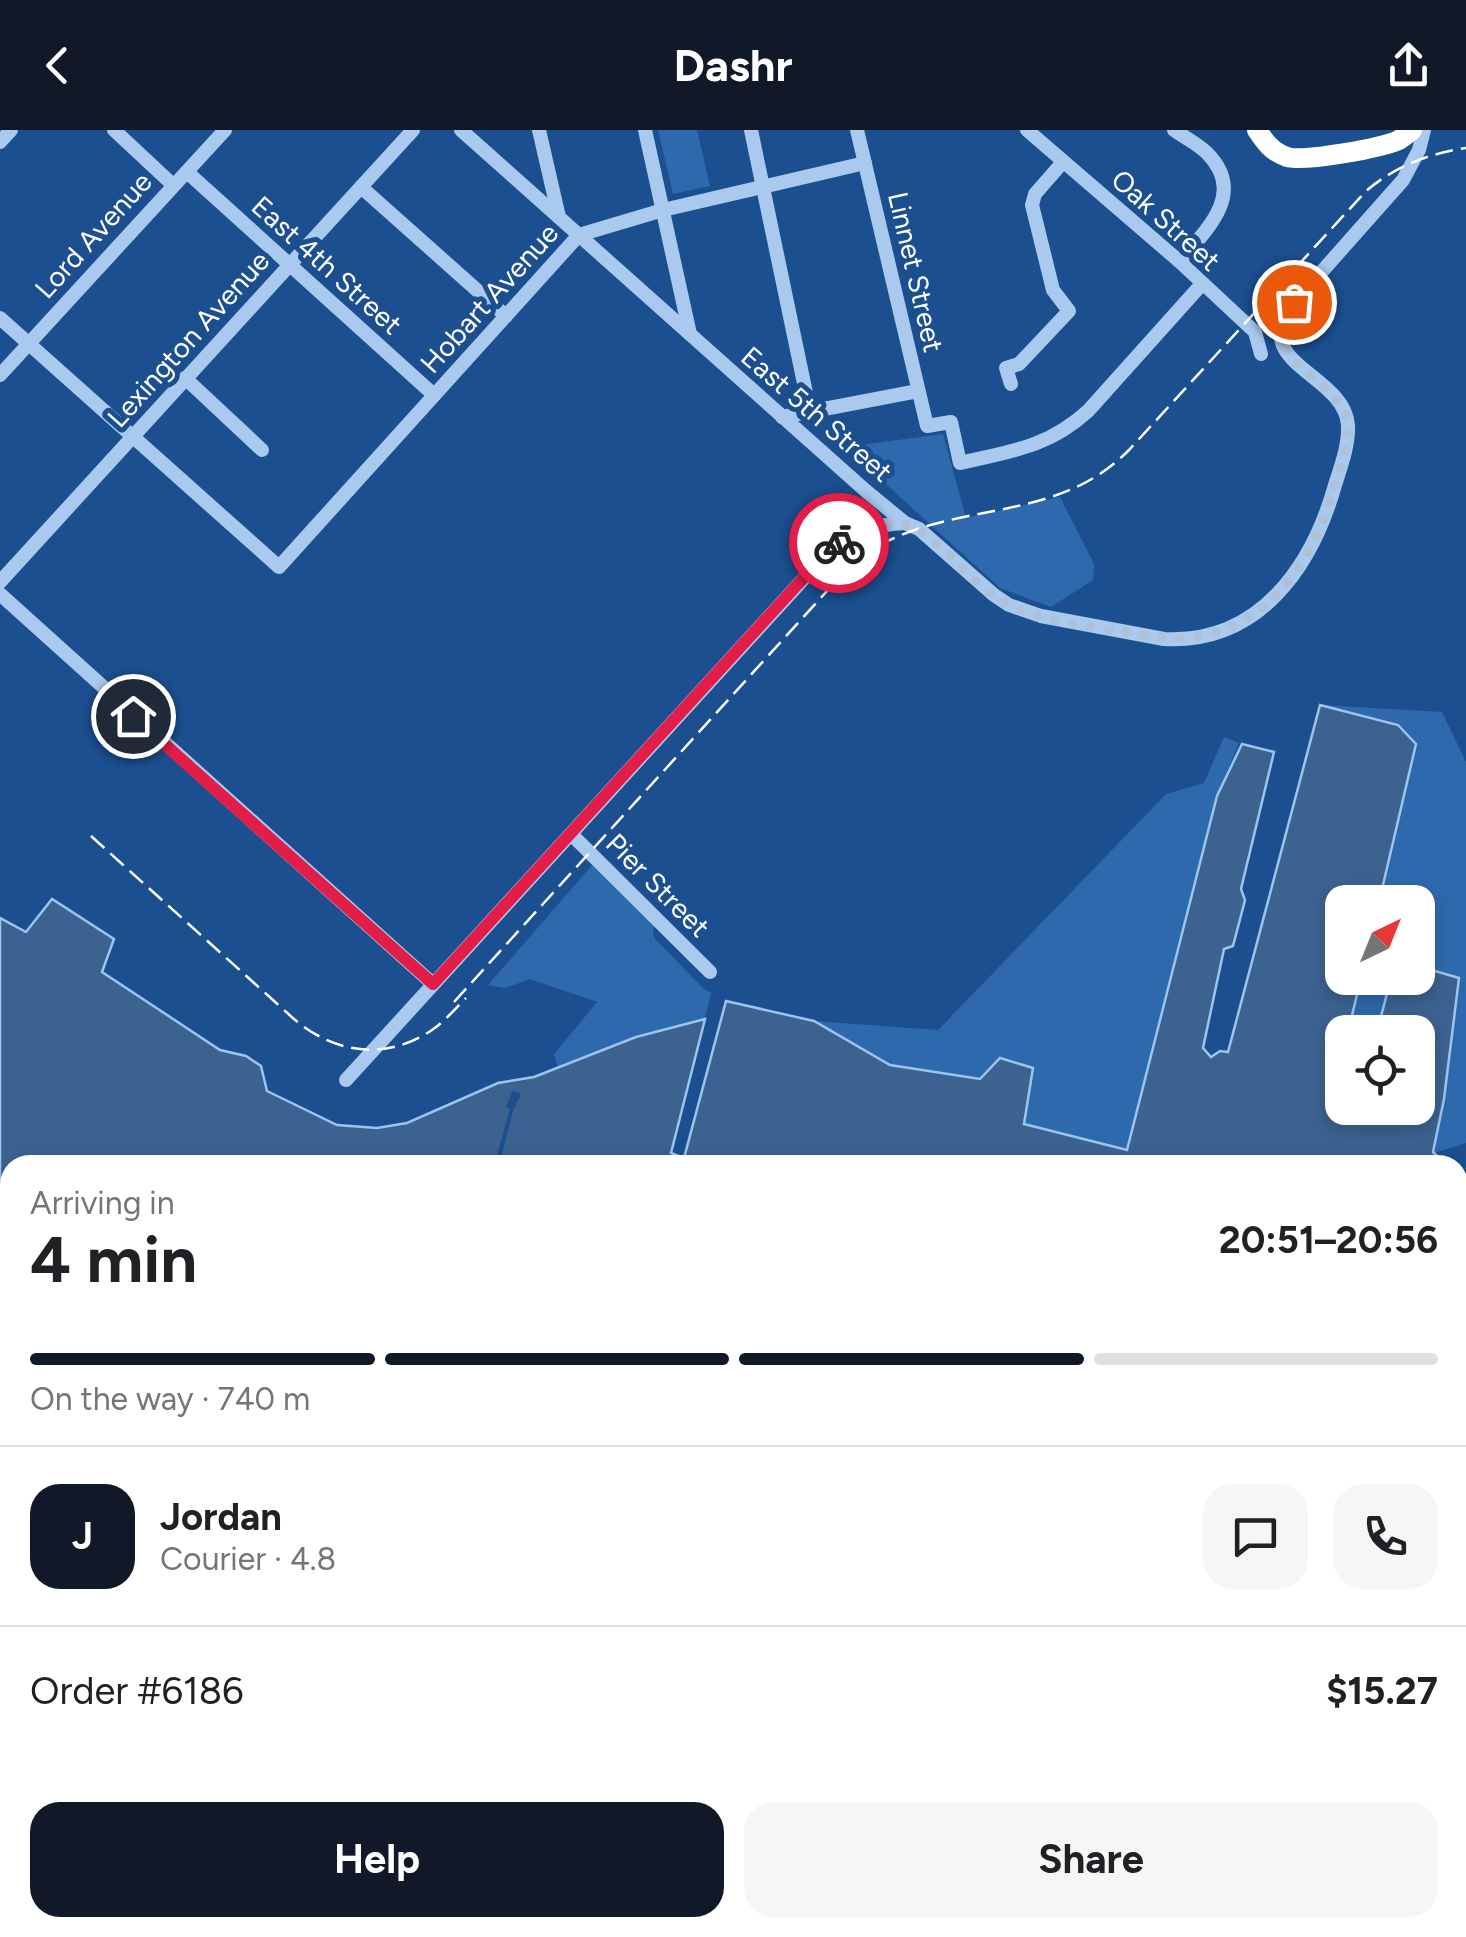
<!DOCTYPE html>
<meta charset="utf-8">
<style>
:root{--surface:#fff;--page:#f6f6f6;--text:#202124;--muted:#757577;--line:#e0e0e0;--accent:#111827}
body{margin:0;font-family:Figtree,sans-serif;background:var(--page);color:var(--text);height:100vh;display:flex;flex-direction:column;font-size:38px;white-space:nowrap}
*{box-sizing:border-box;margin:0}
p{font-size:32px;color:var(--muted)}
.icon{flex:none;width:55px;height:55px;fill:none;stroke:currentColor;stroke-width:2;stroke-linecap:round;stroke-linejoin:round}
.map{position:relative;flex:1;overflow:hidden}
.drawer{position:absolute;left:0px;top:1025px;width:1468px;height:782px;display:flex;flex-direction:column;background:var(--surface);border-radius:30px 30px 0 0;box-shadow:0 5px 15px #0003}
.drawer>*{flex:none}
.needle{width:65px;rotate:43deg}
.fabs{position:absolute;left:1325px;top:755px;display:grid;gap:20px}
.fabs a{display:grid;place-items:center;width:110px;height:110px;border-radius:20px;background:var(--surface);box-shadow:0 5px 15px #0003;font-size:50px}
.pin{position:absolute;display:grid;place-items:center;width:85px;height:85px;color:#fff;margin:-42px;border:5px solid #fff;border-radius:50%;box-shadow:0 2px 10px #0007}
.courier{position:absolute;display:grid;place-items:center;width:100px;height:100px;margin:-50px;border:8px solid #e11d48;border-radius:50%;background:#fff;color:#222;box-shadow:0 2px 12px #0007}
.summary em{font-style:normal;font-weight:700}
.summary div{display:flex;flex-direction:column-reverse}
.summary{display:flex;align-items:center;justify-content:space-between;height:170px;padding:0 30px}
h1{font-size:65px;font-weight:700;line-height:75px}
.bar{display:grid;grid-template-columns:repeat(4,1fr);gap:15px 10px;align-content:center;height:120px;padding:0 30px}
.bar i{height:12px;border-radius:8px;background:var(--line)}
.bar .selected{background:var(--accent)}
.bar p{grid-column:span 4}
.line{display:flex;align-items:center;gap:25px;padding:0 30px;border-top:2px solid var(--line)}
.line div{flex:1}
.round{display:grid;place-items:center;flex:none;width:105px;height:105px;border-radius:30px;background:var(--page)}
.button{display:flex;gap:20px;margin-top:auto;padding:20px 30px}
.button a{flex:1;height:115px;border-radius:30px;background:var(--accent);color:#fff;font-size:40px;font-weight:700;line-height:115px;text-align:center}
.button a+a{background:var(--page);color:var(--text)}
header{display:flex;justify-content:space-between;align-items:center;height:130px;padding:0 30px;background:var(--accent);color:#fff;font-size:45px;font-weight:700}
.map>svg:first-child{display:block}
</style>
<header><svg class="icon" aria-label="back" viewBox="0 0 24 24"><path d="M15 5l-7 7 7 7"/></svg>Dashr<svg class="icon" aria-label="share" viewBox="0 0 24 24"><path d="M12 15V3M7 8l5-5 5 5M5 13v7h14v-7"/></svg></header>
<div class="map">
<svg width="1466" height="1807" viewBox="0 0 1466 1807">
<rect width="100%" height="100%" fill="#1b4f8f"/>
<g fill="#2e69ad">
<path d="M658,0H697L710,56L673,64Z"/>
<path d="M943,304L966,388L1060,367L1094,434L1093,450L1051,477L1000,458L845,317Z"/>
<path d="M1320,575L1442,582L1466,632V1013L1434,1023L1444,969L1459,848L1428,839H1418V772H1379L1416,614L1398,595Z"/>
<path d="M1224,607L1239,613L1217,666L1128,1020L1023,994L1033,939L980,949L890,935L814,891L938,900L1166,664L1204,653Z"/>
<path d="M593,734L654,793L653,805L656,810L704,859L711,863L705,889L636,907L558,938L554,924L597,872L530,849L505,858L488,855Z"/>
<path d="M1361,848H1391L1377,902H1348Z"/>
</g>
<g fill="#3c6290" stroke="#9cc4f0" stroke-width="2.5">
<path d="M1320,575L1398,595L1416,614L1379,772H1342V848H1361L1348,902H1342V928L1338,948L1342,953V978H1418V902H1377L1391,848H1418V839H1428L1459,848L1444,969L1433,1022L1446,1035H10V1622L0,1615V788L26,802L52,769L114,809L102,842L220,920L246,926L261,936L267,961L337,995L377,998L407,993L498,953L534,947L636,907L705,889L671,1023L684,1028L726,871L814,891L890,935L980,949L1000,928L1033,938L1024,994L1127,1020L1217,666L1242,614L1274,622L1241,759L1245,770L1233,816L1224,819L1203,918L1211,927L1220,921L1228,922Z"/>
<path d="M1458,1046L1466,1055V1807H802L688,1798H1458Z"/>
</g>
<path fill="#1b4f8f" d="M513,960L521,964L513,981L499,1035H494L510,979L506,977Z"/>
<g fill="none" stroke-linecap="round" stroke-linejoin="round">
<g stroke="#a9c9ee" stroke-width="14">
<path d="M114,0L173,55"/>
<path d="M461,0L866,361L905,393L919,399L994,465L1009,475L1041,486L1164,509C1259,514 1312,437 1335,355C1341,336 1349,315 1348,295C1344,243 1245,234 1294,173L1403,50L1419,20L1424,0"/>
<path d="M539,0L559,87"/>
<path d="M645,0L690,204"/>
<path d="M751,0L810,282"/>
<path d="M857,0L927,296L951,292L960,333C1011,321 1047,318 1088,281L1201,155"/>
<path d="M1027,0L1179,131L1255,202L1261,224"/>
<path d="M1174,0C1184,7 1198,14 1207,23C1247,63 1207,100 1179,131"/>
<path d="M0,12L11,0"/>
<path d="M187,42L434,265"/>
<path d="M361,57L506,186"/>
<path d="M0,188L279,437L579,105L663,80L865,33"/>
<path d="M0,245L225,0"/>
<path d="M185,248L262,320"/>
<path d="M1011,254L1006,238L1019,234L1069,181L1053,160L1032,75L1035,64L1063,32"/>
<path d="M782,287L918,261"/>
<path d="M0,452L413,0"/>
<path d="M0,464L433,854"/>
<path d="M571,704L710,842"/>
<path d="M346,950L829,421C852,403 875,394 905,393"/>
</g>
<g stroke="#f0f6ff" stroke-width="18">
<path d="M0,1783L10,1785"/>
<path d="M55,1798L89,1807"/>
</g>
<path stroke="#fff" stroke-width="20" d="M1257,0C1265,12 1272,22 1287,27C1304,32 1382,18 1399,10C1402,8 1410,2 1412,0"/>
<g stroke="#fff" stroke-width="2.5" stroke-dasharray="18 8" stroke-linecap="butt">
<path d="M91,706L294,889C335,924 386,931 432,900C445,891 455,879 466,868"/>
<path d="M454,872L847,439C861,427 875,416 892,409C973,372 1061,389 1129,320L1366,61C1396,36 1427,24 1466,18"/>
</g>
</g>
<g fill="none" stroke-linecap="round" stroke-linejoin="round">
<path stroke="#afc1d8" stroke-width="10" stroke-dasharray="0 18" d="M839,413C924,351 949,448 1013,477C1054,495 1119,500 1164,508C1259,514 1312,437 1335,355C1341,336 1349,315 1348,295C1343,243 1245,234 1294,172"/>
<path stroke="#e11d48" stroke-width="12" d="M133,586L433,854L828,421L839,413"/>
</g>
<g text-anchor="middle" stroke-width="10" stroke-linejoin="round" paint-order="stroke">
<g font-size="28" fill="#fff" stroke="#1b4f8f">
<text transform="translate(1166 90) rotate(42)" y="10">Oak Street</text>
<text transform="translate(93 105) rotate(-48)" y="10">Lord Avenue</text>
<text transform="translate(327 135) rotate(42)" y="10">East 4th Street</text>
<text transform="translate(916 142) rotate(77)" y="10">Linnet Street</text>
<text transform="translate(489 168) rotate(-48)" y="10">Hobart Avenue</text>
<text transform="translate(188 209) rotate(-48)" y="10">Lexington Avenue</text>
<text transform="translate(817 284) rotate(41)" y="10">East 5th Street</text>
<text transform="translate(658 755) rotate(45)" y="10">Pier Street</text>
</g>
</g>
</svg>
<div class="fabs">
<a><svg class="needle" viewBox="-14 -14 28 28"><path d="M0-13l5 13h-10z" fill="#e53935"/><path d="M0 13l5-13h-10z" fill="#757577"/></svg></a>
<a><svg class="icon" aria-label="locate" viewBox="0 0 24 24"><circle cx="12" cy="12" r="6"/><path d="M12 2v4M12 18v4M2 12h4M18 12h4"/></svg></a>
</div>
<div class="pin" style="left:1294px;top:172px;background:#ea580c"><svg class="icon" aria-label="bag" viewBox="0 0 24 24"><path d="M5 8h14l-1 12H6zM9 8a3 3 0 0 1 6 0"/></svg></div>
<div class="pin" style="left:133px;top:586px;background:#1f2937"><svg class="icon" aria-label="home" viewBox="0 0 24 24"><path d="M3 11l9-7 9 7M6 9v11h12V9"/></svg></div>
<div class="courier" style="left:839px;top:413px"><svg class="icon" aria-label="bike" viewBox="0 0 24 24"><circle cx="6" cy="16" r="4"/><circle cx="18" cy="16" r="4"/><path d="M6 16l4-8h5l3 8M10 8l3 8H6M13 5h3"/></svg></div>
<section class="drawer">
<div class="summary"><div><h1>4 min</h1><p>Arriving in</p></div><em>20:51–20:56</em></div>
<div class="bar"><i class="selected"></i><i class="selected"></i><i class="selected"></i><i></i><p>On the way · 740 m</p></div>
<div class="line" style="height:180px"><b class="round" style="background:var(--accent);color:#fff">J</b><div><b>Jordan</b><p>Courier · 4.8</p></div><a class="round"><svg class="icon" aria-label="chat" viewBox="0 0 24 24"><path d="M4 5h16v11H9l-5 4z"/></svg></a><a class="round"><svg class="icon" aria-label="phone" viewBox="0 0 24 24"><path d="M5 4h4l2 5-3 2q2 4 5 5l2-3 5 2v4C11 20 4 13 5 4z"/></svg></a></div>
<div class="line" style="height:130px"><div>Order #6186</div><b>$15.27</b></div>
<div class="button"><a>Help</a><a>Share</a></div>
</section>
</div>
